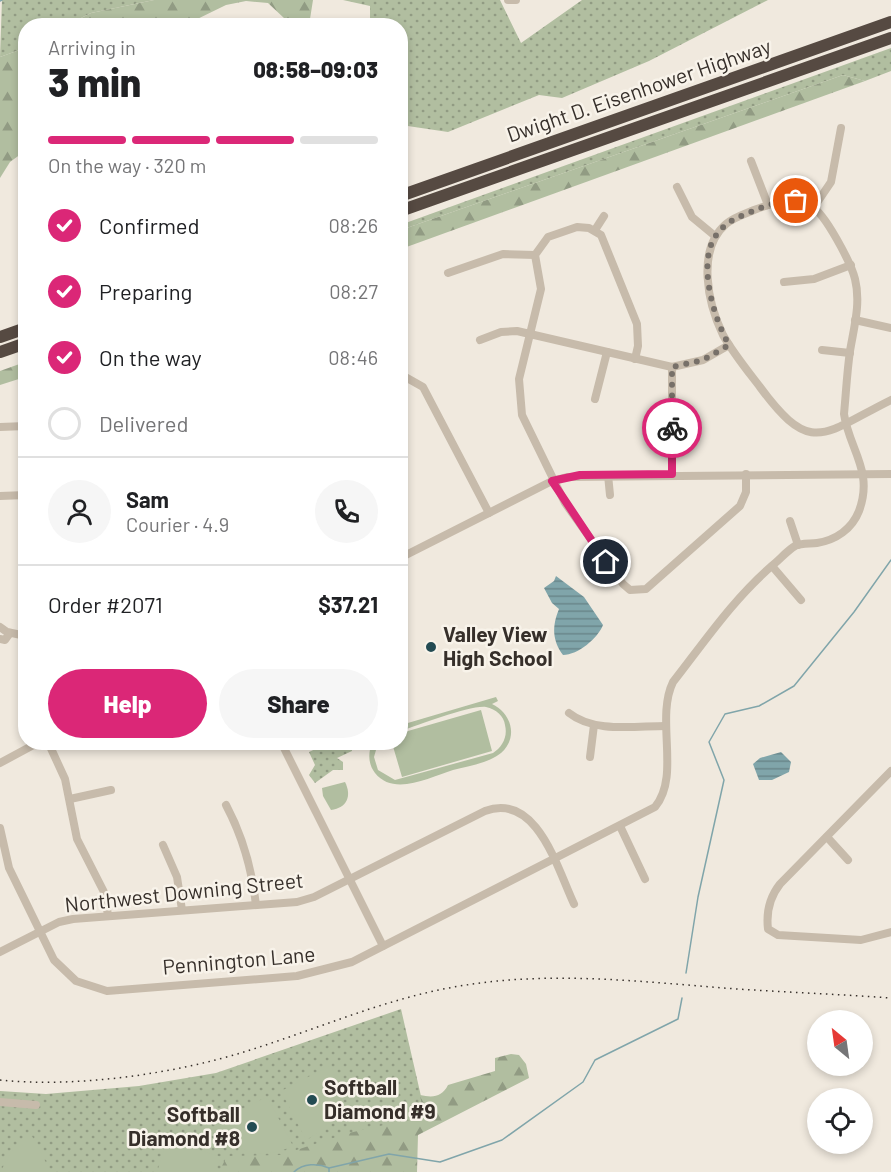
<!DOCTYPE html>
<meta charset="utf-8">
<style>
:root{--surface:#fff;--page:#f6f6f6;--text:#202124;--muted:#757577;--line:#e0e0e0;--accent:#db2777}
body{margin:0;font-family:Barlow,sans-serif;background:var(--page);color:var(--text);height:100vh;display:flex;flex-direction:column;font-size:22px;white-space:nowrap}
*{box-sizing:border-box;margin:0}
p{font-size:20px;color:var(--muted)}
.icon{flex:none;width:33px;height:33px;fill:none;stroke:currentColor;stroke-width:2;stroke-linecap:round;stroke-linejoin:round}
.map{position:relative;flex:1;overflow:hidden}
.details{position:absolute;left:18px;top:18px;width:390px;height:732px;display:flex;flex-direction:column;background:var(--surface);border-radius:24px;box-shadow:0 3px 9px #0003}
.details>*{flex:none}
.needle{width:39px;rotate:331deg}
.controls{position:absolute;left:807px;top:1010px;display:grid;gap:12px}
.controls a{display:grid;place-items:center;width:66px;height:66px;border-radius:50%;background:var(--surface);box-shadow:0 3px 9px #0003;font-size:30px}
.pin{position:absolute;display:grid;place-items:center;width:51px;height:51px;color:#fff;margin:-26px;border:3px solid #fff;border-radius:50%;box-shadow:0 2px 6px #0007}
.courier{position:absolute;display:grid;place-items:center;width:60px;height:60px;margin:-30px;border:4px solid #db2777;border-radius:50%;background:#fff;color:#222;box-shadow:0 2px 8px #0007}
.summary em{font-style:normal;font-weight:800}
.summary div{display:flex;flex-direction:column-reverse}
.summary{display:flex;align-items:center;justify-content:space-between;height:102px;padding:0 30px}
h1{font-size:39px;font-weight:800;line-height:45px}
.bar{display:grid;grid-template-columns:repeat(4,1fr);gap:9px 6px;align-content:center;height:72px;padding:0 30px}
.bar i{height:8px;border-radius:4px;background:var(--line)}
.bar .on{background:var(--accent)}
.bar p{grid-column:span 4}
.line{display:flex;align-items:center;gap:15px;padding:0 30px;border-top:2px solid var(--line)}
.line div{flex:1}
.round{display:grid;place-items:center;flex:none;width:63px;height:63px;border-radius:32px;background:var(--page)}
ol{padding:0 30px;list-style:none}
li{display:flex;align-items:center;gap:18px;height:66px}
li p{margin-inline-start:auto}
li .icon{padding:6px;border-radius:50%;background:var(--accent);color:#fff;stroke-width:4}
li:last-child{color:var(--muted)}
li i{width:33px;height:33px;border:3px solid var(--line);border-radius:50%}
.cta{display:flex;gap:12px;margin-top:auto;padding:12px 30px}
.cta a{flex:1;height:69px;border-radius:36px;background:var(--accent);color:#fff;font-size:24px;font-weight:800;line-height:69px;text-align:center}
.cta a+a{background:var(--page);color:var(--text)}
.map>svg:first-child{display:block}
</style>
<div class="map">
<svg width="891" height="1172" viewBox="0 0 891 1172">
<defs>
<pattern id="grass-dots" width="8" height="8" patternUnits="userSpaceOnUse" patternTransform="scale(1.5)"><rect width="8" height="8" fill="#b1bea0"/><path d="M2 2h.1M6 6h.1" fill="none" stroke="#919b83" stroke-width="1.8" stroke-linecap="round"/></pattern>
<pattern id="forest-firs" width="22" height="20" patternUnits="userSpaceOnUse" patternTransform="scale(1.5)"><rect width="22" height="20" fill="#b1bea0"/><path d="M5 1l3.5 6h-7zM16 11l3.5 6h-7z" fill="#919b83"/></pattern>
<pattern id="water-rules" width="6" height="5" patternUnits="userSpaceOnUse" patternTransform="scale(1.5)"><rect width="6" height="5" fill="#80a5aa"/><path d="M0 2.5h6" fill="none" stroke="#6a878b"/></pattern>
</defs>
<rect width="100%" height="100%" fill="#f0e9de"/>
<g fill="url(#grass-dots)">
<path d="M2,0H154L91,13L67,25L26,26L25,48L0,57Z"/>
<path d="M343,0H500L521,43L582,0H768L649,61L562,98L539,95L448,132L401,125L400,26L367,25L370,18V6Z"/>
<path d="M891,48V71L865,81L843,75L401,230L400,225Z"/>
<path d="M328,743H339L340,745L352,743V751L337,758L343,762V770H333L315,783L309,775L315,765L309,752Z"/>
<path d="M401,1009L426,1118L257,1172H0V1091L46,1094L139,1086L216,1073Z"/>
</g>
<g fill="url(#forest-firs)">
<path d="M154,0H313L310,19L301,25L285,19L268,3L246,1L226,5L185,25H67L91,13Z"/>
<path d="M25,48V151L10,162L0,178V57Z"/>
<path d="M843,75L865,81L401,249V230Z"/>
<path d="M25,362V377L0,385V371Z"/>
<path d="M511,1054L519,1055L526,1064L529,1078L418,1135L417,1172H219L227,1156L281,1155L349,1133L424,1116L420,1095C433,1098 442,1097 448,1085L495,1071V1058Z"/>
</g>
<g fill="#b1bea0">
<path d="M496,697L498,701L492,704C511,713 519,737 501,753C489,763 468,766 453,770C430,777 394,797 375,773C368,764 368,753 372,743H378L374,757L378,770L395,780L493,753C502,747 508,737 505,725C504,716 496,709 486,707C470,705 419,725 401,731V725Z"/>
<path d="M481,710L492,751L402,777L392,743L400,742L401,733Z"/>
<path d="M345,782C352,796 347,808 331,810L323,796L322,788Z"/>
<path d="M331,1065C345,1098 338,1123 306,1140L281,1091Z"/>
<path d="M264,1098L269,1100L293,1146C261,1160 236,1155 217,1123Z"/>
<path d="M361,1104L364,1126L354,1128L350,1106Z"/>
<path d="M32,1136L51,1172H0L14,1148Z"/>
<path d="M171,1141L221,1157L214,1172H157L166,1143Z"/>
</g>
<g fill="url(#water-rules)">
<path d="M556,576L584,597L603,625C598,638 578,655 563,655C552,640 552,626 559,609L552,603L544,588L554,581Z"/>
<path d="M781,752L791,762L789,772L772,780H759L753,764L760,758Z"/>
</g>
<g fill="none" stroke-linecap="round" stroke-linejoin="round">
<g stroke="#80a5aa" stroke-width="1.5">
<path d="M0,1L2,0"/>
<path d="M686,973L698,897L724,780L709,742L725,714L759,706L794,686L854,612L891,560"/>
<path d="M329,1168L389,1154L440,1162L502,1140L583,1082L595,1060L678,1019L682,998"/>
<path d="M294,1172C303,1163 318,1163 329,1168V1172"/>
</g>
<g stroke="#c7bbab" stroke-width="8">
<path d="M508,0H516"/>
<path d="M751,161L768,205"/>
<path d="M677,187L692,217L715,236"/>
<path d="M814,207L831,182L841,128"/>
<path d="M595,230L604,216"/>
<path d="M448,273L503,254L535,255"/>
<path d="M784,282L814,279L851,265"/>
<path d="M855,320L891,328"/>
<path d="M480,340L501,332L517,331L672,367L703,360L729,345"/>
<path d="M822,350L850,353"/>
<path d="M635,359L638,346L637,324L601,235L589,228L577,227L548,237L535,255L541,289L519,379L522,415L565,503L623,584L630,590L646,589L740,506L746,492V474"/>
<path d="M672,367V474"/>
<path d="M400,374L423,387L489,513"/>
<path d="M595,399L607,352"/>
<path d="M0,427L26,426"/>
<path d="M608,475L610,495"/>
<path d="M0,496L26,495"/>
<path d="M790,521L798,545"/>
<path d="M400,558L552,481L567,477L891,474"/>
<path d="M772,566L801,600"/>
<path d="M0,627L7,632L26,636"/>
<path d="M0,639L5,640L10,633"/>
<path d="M569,713C594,733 634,726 666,726"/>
<path d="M48,742L65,779L77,839L104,892L108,915"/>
<path d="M281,742L383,946"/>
<path d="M590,757L594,725"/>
<path d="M0,763L39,742"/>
<path d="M891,771L780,884C769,898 766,912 768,929L778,935L861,940L891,932"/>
<path d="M70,799L111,790"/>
<path d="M226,805C243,837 252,869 256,905"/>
<path d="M620,826L645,879"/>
<path d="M0,828L9,868L54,960L76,981L107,991L297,976L352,962L655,807C681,776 655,719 673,682C705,641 734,598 774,564C781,558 787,551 795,546C801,543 810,544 817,543C836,540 852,529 859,511C874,471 849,449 844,414C846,393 847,372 850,351C854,327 861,303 855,279C851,263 825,213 811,206C793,196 772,203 754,210C745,214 734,217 726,224C696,250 708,304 723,335C733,353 747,370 760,387C812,458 824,433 891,400"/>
<path d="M827,837L848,860"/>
<path d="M163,845L177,877L182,910"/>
<path d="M0,952L59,922L73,919L297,902L314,897L485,811C537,792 557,868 574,904"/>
<path d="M0,1102L36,1105"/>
</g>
<g stroke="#564a42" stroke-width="12">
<path d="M400,196L891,22"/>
<path d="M400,211L891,38"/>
<path d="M0,337L26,328"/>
<path d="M0,352L26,343"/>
</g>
<path stroke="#362f2a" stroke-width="1.5" stroke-dasharray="1.5 4.5" stroke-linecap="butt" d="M0,1080C76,1088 174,1074 247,1051C318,1029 386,998 460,986C546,971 637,981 723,988C779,992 835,994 891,998"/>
</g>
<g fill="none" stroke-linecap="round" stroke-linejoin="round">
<path stroke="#777069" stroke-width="6" stroke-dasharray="0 10.8" d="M672,428V367L703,360L729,345C714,319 696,261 717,234C726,222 738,217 751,212C766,205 780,201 796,201"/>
<path stroke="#db2777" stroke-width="8" d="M606,562L552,481L580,475L672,474V428"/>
</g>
<g fill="#234b53" stroke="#f8f3ea" stroke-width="2">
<circle cx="431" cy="647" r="6"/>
<circle cx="312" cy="1100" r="6"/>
<circle cx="252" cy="1127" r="6"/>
</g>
<g text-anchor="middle" stroke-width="5" stroke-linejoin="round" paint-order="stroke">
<g font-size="21" fill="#362f2a" stroke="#f8f3ea">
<text transform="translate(639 91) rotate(-19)" y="7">Dwight D. Eisenhower Highway</text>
<text transform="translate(184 893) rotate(-6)" y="7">Northwest Downing Street</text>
<text transform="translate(239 961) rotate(-5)" y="7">Pennington Lane</text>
</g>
<g font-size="21" font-weight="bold" fill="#362f2a" stroke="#f8f3ea" text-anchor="start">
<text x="443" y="642">Valley View<tspan x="443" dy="24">High School</tspan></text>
<text x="324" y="1095">Softball<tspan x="324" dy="24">Diamond #9</tspan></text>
<text x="240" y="1122" text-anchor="end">Softball<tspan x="240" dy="24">Diamond #8</tspan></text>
</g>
</g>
</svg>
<div class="controls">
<a><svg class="needle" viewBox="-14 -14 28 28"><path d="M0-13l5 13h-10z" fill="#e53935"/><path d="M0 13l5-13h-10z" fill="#757577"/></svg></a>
<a><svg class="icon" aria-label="locate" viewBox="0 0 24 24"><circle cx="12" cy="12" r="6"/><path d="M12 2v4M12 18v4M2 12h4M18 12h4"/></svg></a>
</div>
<div class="pin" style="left:796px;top:201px;background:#ea580c"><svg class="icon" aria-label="bag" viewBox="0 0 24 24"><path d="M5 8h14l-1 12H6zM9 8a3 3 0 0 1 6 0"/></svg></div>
<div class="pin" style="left:606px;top:562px;background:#1f2937"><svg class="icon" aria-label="home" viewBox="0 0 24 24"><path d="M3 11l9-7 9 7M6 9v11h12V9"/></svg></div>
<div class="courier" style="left:672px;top:428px"><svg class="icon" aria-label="bike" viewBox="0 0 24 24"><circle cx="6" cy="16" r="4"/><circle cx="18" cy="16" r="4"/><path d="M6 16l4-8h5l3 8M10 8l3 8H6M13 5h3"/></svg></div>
<section class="details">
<div class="summary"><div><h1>3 min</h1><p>Arriving in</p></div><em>08:58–09:03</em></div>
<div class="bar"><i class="on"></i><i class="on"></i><i class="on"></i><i></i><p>On the way · 320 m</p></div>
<ol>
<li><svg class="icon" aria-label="check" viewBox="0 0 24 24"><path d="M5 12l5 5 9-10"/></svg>Confirmed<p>08:26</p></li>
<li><svg class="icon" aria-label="check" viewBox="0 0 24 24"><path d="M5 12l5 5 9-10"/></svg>Preparing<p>08:27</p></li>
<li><svg class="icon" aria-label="check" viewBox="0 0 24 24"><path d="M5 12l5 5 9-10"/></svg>On the way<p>08:46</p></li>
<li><i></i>Delivered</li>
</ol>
<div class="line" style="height:108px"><a class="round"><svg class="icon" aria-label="person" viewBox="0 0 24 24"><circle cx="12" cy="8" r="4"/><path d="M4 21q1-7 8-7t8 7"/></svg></a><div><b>Sam</b><p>Courier · 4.9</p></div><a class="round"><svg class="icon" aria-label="phone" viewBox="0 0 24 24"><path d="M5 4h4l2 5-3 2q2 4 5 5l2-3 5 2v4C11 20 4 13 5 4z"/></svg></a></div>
<div class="line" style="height:78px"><div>Order #2071</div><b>$37.21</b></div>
<div class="cta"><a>Help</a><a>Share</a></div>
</section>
</div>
